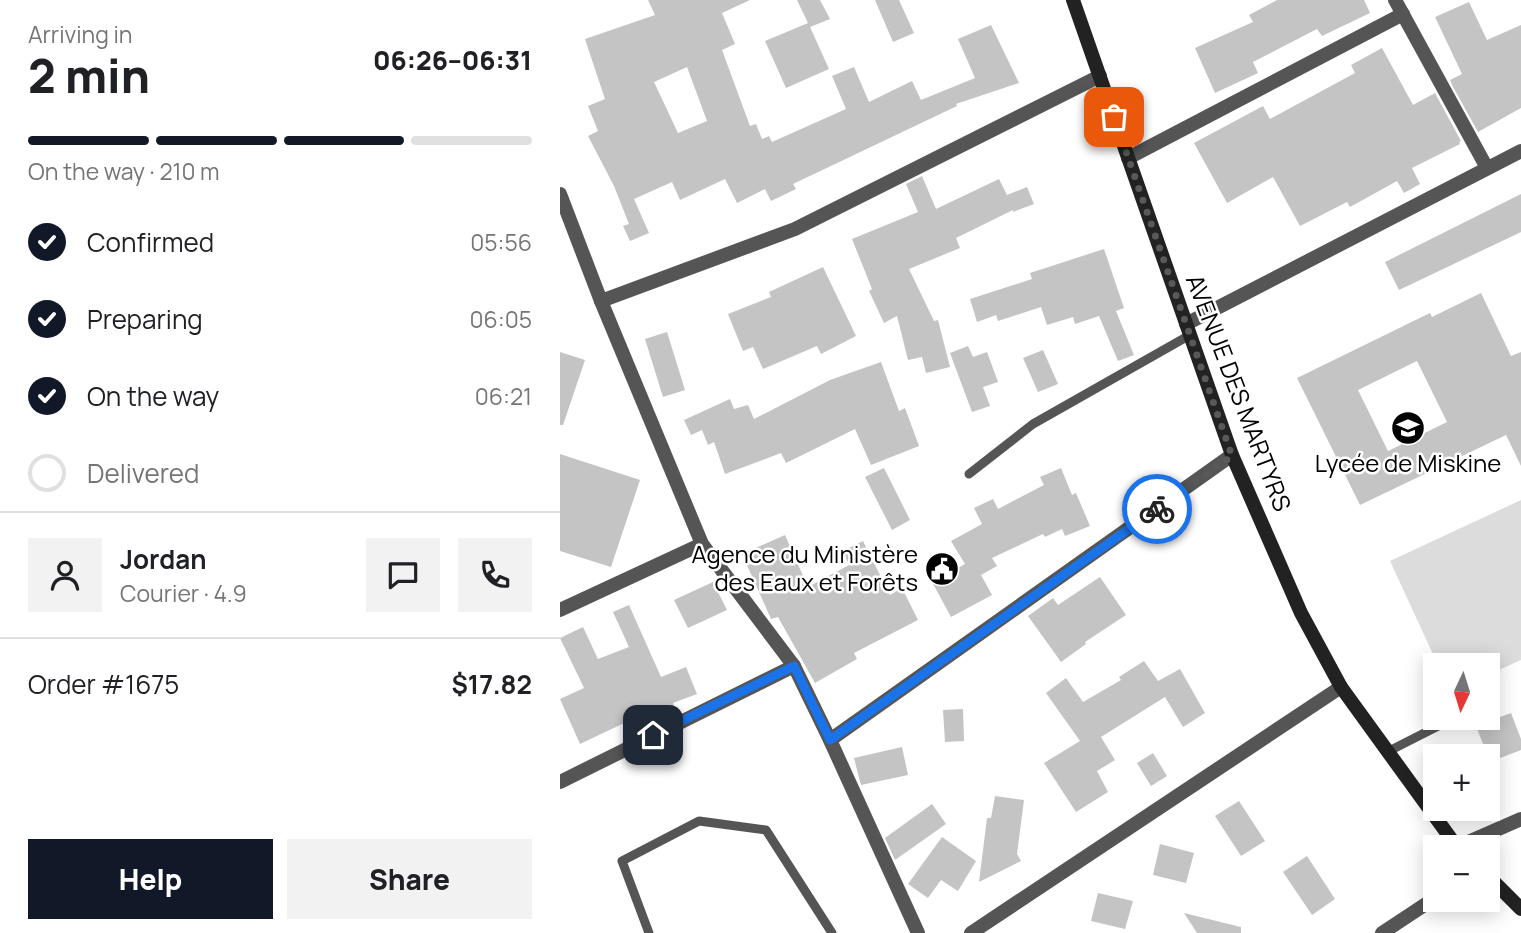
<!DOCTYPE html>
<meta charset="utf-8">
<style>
:root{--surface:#fff;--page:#f2f2f2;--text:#202124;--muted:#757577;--line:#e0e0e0;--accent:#111827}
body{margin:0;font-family:Manrope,sans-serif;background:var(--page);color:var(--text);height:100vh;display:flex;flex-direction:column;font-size:26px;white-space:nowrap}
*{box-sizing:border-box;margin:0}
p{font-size:23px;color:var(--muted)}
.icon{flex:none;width:38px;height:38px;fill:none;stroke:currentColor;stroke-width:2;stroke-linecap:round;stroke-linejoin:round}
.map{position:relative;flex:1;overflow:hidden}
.sheet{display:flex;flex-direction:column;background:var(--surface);width:560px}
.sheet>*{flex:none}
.needle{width:46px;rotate:184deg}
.tools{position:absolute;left:863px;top:653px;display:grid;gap:14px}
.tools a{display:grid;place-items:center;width:77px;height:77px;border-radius:0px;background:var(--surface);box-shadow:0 4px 18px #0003;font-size:35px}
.pin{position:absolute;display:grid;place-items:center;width:60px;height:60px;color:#fff;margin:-30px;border-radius:14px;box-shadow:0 4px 10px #0006}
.courier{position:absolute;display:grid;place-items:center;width:70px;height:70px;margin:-35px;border:5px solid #1a73e8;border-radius:50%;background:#fff;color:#222;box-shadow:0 2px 9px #0007}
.headline em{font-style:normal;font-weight:800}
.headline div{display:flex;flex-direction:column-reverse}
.headline{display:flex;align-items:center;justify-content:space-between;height:119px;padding:0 28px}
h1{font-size:46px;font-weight:800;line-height:52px}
.bar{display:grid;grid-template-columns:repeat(4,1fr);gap:10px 7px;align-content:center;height:84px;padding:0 28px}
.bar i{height:9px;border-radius:5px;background:var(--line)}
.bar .selected{background:var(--accent)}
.bar p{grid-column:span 4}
.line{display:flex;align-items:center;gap:18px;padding:0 28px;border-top:2px solid var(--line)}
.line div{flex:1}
.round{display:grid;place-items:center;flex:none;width:74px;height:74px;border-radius:0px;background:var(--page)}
ol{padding:0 28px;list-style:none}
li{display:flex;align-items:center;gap:21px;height:77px}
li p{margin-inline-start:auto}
li .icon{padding:7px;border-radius:50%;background:var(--accent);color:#fff;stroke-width:4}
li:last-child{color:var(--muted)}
li i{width:38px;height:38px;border:4px solid var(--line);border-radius:50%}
.primary-button{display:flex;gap:14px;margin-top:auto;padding:14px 28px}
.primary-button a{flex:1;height:80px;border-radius:0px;background:var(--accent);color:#fff;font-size:28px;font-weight:800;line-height:80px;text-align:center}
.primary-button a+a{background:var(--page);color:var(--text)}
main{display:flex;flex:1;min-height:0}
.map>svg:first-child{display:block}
</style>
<main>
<section class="sheet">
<div class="headline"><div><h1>2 min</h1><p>Arriving in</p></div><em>06:26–06:31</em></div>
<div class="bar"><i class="selected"></i><i class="selected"></i><i class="selected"></i><i></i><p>On the way · 210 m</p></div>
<ol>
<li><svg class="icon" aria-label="check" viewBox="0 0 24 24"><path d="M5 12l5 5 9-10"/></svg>Confirmed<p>05:56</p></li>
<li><svg class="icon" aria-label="check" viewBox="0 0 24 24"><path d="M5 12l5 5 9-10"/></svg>Preparing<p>06:05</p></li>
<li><svg class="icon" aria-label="check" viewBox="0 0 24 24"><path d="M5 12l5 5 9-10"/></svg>On the way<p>06:21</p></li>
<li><i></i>Delivered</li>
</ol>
<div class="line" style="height:126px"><a class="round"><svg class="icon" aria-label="person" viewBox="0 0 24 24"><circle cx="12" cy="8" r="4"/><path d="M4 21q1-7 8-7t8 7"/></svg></a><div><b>Jordan</b><p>Courier · 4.9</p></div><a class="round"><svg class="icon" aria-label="chat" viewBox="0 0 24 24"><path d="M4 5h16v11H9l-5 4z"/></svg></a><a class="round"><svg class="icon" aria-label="phone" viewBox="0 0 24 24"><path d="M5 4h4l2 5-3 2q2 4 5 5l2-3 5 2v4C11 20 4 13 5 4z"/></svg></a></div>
<div class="line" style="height:91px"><div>Order #1675</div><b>$17.82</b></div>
<div class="primary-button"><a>Help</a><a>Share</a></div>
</section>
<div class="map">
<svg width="961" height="933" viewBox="0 0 961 933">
<rect width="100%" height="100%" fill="#fff"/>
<path fill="#dcdcdc" d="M961,500V660L928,675V665H878L830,561Z"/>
<g fill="#c4c4c4" fill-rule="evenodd">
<path d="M88,0H190L162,13L175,44L162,50L190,126L196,124L202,139L209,136L212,142L286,109L272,76L294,67L309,102L352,81L361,100L415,78L398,39L431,25L459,83L396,104L397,106L233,184L236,189L211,201L205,189L177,203L165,179L120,200L112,182L74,199L89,233L70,241L63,226L69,224L54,186L28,136L38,131L28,106L45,99L25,39L95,15ZM127,67L147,121L118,133L94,82Z"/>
<path d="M237,0H260L270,19L250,27L269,69L226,88L205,41L248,23Z"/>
<path d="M315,0H339L354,33L333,42Z"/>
<path d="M717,0H804L810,13L762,36L757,29L693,62L698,73L655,93L635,48L693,22L689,15Z"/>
<path d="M909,2L927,40L961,25V108L918,132L892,85L890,80L902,74L875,17Z"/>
<path d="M822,48L853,105L875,93L901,141L899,142L900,144L852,168L860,184L844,193L837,181L790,207L787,202L740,226L713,177L667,203L634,143L703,106L710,119L795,73L791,65Z"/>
<path d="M362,176L376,209L439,179L447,195L467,187L474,204L453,212V210L396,238L400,248L349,269L374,321L378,320L390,367L366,373L362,357L348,360L337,316L324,323L309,291L312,289L292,239L358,212L346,184Z"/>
<path d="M961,194V232L839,290L825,262Z"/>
<path d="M544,249L564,308L556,311L574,355L558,361L539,316L515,324L513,317L487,325L481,307L438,321L436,315L417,322L410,299L472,279L470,273Z"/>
<path d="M263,267L296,336L261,354L257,346L203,369L193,347L183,351L168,314L211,297L209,292Z"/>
<path d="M921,293L951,356L961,352V466L946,435L800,505L737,378L870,313L872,317ZM857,361L887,422L828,451L798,390Z"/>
<path d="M107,332L125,390L103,397L85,339Z"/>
<path d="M408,346L413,357L427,352L438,382L423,387L430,406L412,412L390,353Z"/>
<path d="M483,350L498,384L478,392L463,358Z"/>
<path d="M0,352L25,360L3,425H0Z"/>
<path d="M321,362L339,411L345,408L359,446L311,465L295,429L226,463L221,453L165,474L154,442L148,445L142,430L131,435L124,420L170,399L174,409L188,405L194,419L270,380Z"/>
<path d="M0,454L80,480L51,567L0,551Z"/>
<path d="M324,468L350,520L332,530L305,477Z"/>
<path d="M501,468L512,495L516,493L530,526L505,536L502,529L485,537L483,534L432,558L437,566L421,575L432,595L391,617L372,582L405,564L391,541L422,524L414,508L433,499L438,509L484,485L480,477Z"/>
<path d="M225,535L248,587L289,565L283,551L303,541L330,595L342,588L358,620L294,653L297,659L255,683L218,617L211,619L182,554Z"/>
<path d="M540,577L566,615L525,642L526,644L501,662L468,616L493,598L498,605Z"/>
<path d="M153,582L167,610L128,628L114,600Z"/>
<path d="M69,605L101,677L126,667L137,694L113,703L116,710L101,717L96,708L20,744L0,699L24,688L0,638L23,627L38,659L69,647L53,612Z"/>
<path d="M584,661L598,681L620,669L645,713L623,727L605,697L541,737L555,760L537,771L548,792L516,812L484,763L520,741L486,693L506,678L523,702L561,680L559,677Z"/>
<path d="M403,709L404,741L385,742L383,710Z"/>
<path d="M951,713L961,739V750L930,762L916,726Z"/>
<path d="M342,747L348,775L301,785L294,758Z"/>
<path d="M593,753L607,776L591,786L577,763Z"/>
<path d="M435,796L464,800L457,854L461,861L419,882L427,818H431Z"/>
<path d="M679,801L705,841L681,856L655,816Z"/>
<path d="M372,804L386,824L335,860L325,838Z"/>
<path d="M382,837L416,861L398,891L381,880L368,898L348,884Z"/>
<path d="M600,844L634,853L626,883L593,875Z"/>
<path d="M747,856L775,899L752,915L723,872Z"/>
<path d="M538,893L573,901L565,929L531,921Z"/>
<path d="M624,913L681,927V933H637Z"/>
</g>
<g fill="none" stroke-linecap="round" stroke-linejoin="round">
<g stroke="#555" stroke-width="9">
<path d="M409,474L473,424L630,335"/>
<path d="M827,752L894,718"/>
<path d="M89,933L62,861L139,821L206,830L272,933"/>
</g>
<g stroke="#555" stroke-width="14">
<path d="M835,0L927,168"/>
<path d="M568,158L843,14"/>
<path d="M0,194L41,301L142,544L234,666L270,740L358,933"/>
<path d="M41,301L235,229L540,76"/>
<path d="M626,324L961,151"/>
<path d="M0,610L142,544"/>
<path d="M270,740L672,455"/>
<path d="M0,782L234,666"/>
<path d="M897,847L961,819"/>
<path d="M411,933L781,687"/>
<path d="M822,933L875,898"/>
</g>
<g stroke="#222" stroke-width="14">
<path d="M513,0L672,455L741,613L781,687L897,847"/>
<path d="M928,876L961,909"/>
</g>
</g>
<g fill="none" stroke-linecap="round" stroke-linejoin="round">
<path stroke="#595959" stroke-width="7" stroke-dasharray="0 12.6" d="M554,117L672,456L597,509"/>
<path stroke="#1a73e8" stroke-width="9" d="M93,735L234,666L270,740L597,509"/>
</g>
<defs>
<g id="school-disc" transform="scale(1.75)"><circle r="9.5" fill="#000" stroke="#fff"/><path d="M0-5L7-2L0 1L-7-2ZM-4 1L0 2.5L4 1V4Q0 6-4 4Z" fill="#fff"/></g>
<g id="civic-disc" transform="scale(1.75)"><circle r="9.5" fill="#000" stroke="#fff"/><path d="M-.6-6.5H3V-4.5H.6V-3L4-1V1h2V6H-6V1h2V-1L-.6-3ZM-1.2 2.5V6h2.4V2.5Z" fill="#fff"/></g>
</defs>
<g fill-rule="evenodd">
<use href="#school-disc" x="848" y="428"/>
<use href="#civic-disc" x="382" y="569"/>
</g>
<g text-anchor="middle" stroke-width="5" stroke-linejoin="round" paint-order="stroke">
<g font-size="24" fill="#000" stroke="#fff">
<text transform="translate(678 393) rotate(69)" y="8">AVENUE DES MARTYRS</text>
</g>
<g font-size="24" fill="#000" stroke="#fff">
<text x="848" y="472">Lycée de Miskine</text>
<text x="358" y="563" text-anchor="end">Agence du Ministère<tspan x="358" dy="28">des Eaux et Forêts</tspan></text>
</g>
</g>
</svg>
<div class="tools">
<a><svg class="needle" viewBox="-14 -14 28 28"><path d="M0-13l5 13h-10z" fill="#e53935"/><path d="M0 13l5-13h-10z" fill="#757577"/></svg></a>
<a>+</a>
<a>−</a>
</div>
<div class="pin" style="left:554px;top:117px;background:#ea580c"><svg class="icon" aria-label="bag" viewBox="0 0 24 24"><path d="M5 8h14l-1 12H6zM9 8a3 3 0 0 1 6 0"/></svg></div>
<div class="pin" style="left:93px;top:735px;background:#1f2937"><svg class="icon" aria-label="home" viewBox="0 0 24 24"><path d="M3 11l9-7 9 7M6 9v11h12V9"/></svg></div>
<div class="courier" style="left:597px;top:509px"><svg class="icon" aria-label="bike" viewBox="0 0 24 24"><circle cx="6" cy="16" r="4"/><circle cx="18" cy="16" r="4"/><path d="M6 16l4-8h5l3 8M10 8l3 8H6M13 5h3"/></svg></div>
</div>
</main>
